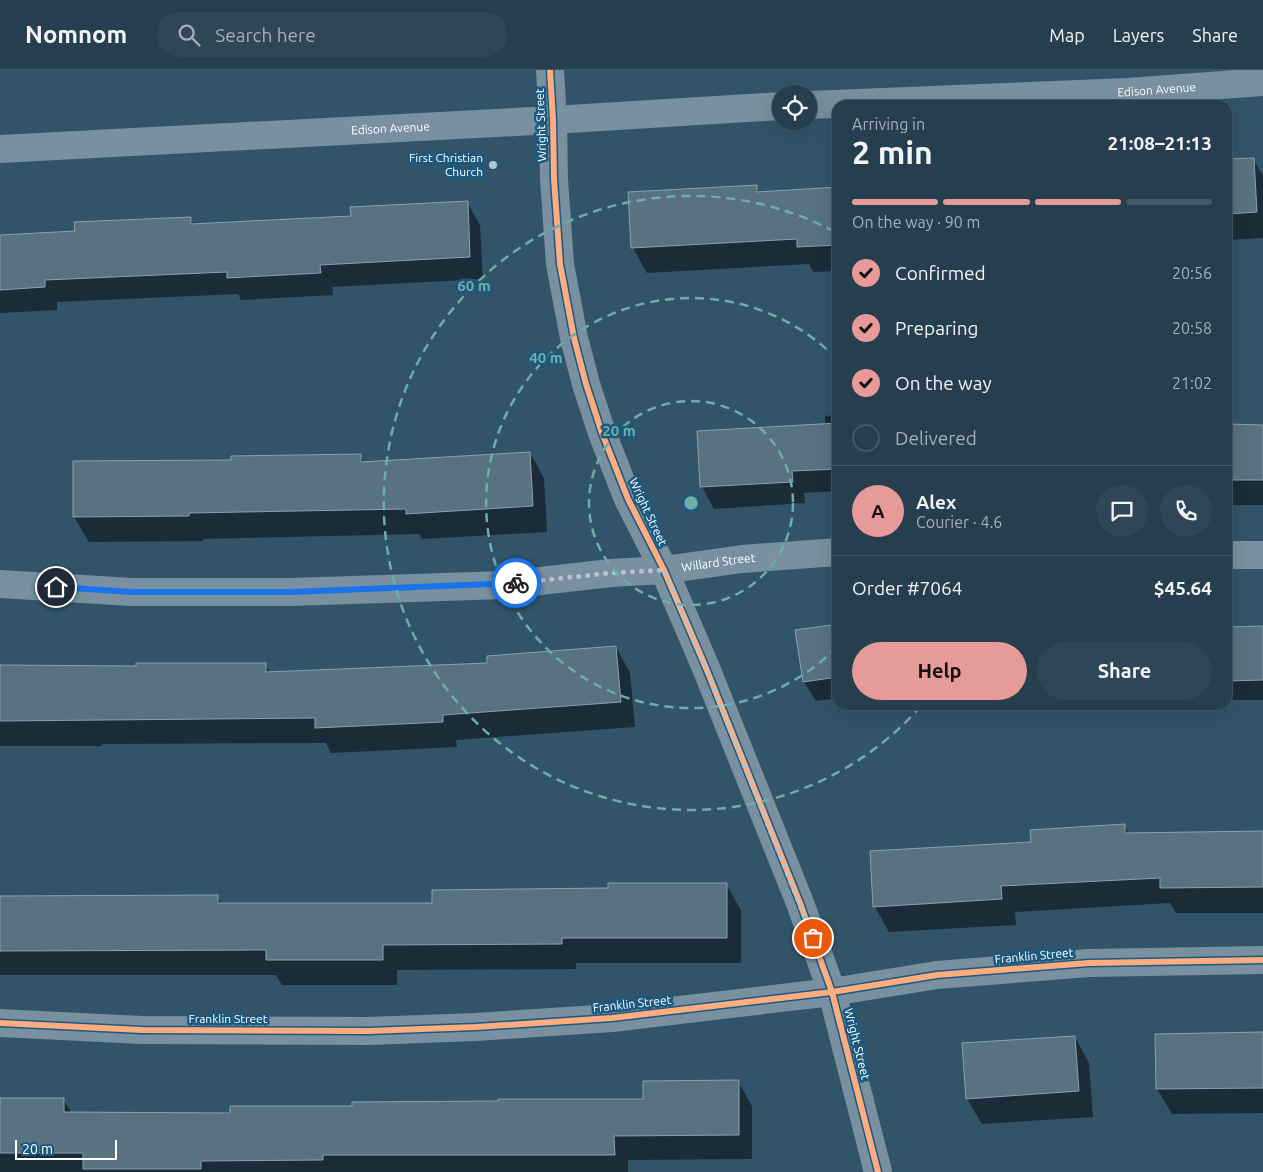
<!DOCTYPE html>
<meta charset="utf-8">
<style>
:root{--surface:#263f4f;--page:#2e4656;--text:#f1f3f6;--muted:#a4afb7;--line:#425866;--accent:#e69b98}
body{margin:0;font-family:Ubuntu,sans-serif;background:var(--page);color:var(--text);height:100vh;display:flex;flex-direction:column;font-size:19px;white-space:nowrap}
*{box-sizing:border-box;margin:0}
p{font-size:16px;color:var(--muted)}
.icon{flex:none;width:28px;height:28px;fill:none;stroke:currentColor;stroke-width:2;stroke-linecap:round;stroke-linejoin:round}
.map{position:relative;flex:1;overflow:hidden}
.panel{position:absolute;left:832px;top:30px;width:400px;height:610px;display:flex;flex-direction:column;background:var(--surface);border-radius:15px;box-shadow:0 5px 20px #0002,0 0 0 1px var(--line)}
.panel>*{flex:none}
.fabs{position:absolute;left:772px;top:15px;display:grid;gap:10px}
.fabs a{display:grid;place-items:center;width:45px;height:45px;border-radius:50%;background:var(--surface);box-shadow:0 5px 20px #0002,0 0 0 1px var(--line);font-size:25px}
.scale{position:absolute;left:15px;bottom:12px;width:102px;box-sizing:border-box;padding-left:5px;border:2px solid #fff;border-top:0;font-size:14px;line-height:18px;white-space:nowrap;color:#fff;-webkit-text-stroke:4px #1c597f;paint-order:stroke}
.pin{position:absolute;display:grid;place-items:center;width:42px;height:42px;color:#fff;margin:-21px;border:2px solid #fff;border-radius:50%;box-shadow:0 1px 5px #0007}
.courier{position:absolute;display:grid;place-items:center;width:50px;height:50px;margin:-25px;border:4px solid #1a73e8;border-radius:50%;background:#fff;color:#222;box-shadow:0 1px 6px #0007}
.head em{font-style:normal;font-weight:700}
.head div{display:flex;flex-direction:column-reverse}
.head{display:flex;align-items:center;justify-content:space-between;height:85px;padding:0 20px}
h1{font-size:32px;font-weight:700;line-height:38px}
.bar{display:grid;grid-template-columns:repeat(4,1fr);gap:8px 5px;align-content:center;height:60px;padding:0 20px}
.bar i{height:6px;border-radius:4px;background:var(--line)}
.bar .active{background:var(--accent)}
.bar p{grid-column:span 4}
.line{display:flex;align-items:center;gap:12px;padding:0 20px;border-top:1px solid var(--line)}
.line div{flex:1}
.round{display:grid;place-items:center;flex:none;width:52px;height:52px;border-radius:26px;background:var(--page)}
ol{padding:0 20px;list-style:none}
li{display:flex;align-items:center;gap:15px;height:55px}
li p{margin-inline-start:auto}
li .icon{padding:5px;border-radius:50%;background:var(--accent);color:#111;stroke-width:4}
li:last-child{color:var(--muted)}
li i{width:28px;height:28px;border:2px solid var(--line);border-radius:50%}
.action{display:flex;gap:10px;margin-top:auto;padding:10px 20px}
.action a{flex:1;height:58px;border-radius:30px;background:var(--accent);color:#111;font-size:20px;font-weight:700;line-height:58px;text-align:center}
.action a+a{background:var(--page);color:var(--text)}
header{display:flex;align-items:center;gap:30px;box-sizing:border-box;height:70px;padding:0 25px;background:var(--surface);border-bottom:1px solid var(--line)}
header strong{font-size:24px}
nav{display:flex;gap:28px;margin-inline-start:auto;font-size:18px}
.search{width:350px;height:45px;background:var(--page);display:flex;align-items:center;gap:12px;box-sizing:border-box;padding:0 18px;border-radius:28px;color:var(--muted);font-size:19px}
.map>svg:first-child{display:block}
</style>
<header>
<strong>Nomnom</strong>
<div class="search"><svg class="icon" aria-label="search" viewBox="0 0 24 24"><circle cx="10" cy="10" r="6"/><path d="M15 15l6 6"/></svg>Search here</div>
<nav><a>Map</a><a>Layers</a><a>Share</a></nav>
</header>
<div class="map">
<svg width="1263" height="1102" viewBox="0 0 1263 1102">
<rect width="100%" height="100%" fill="#325469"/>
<g fill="#0007">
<path d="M1253,89L1263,106V168L1228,170V90Z"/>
<path d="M756,117L760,123L838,119V201L813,202L809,194L647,203L633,178Z"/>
<path d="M467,132L480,155L483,209L332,217L333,225L241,230L238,224L57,232V240L0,243V166L76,162L190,148L194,155L352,147Z"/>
<path d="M838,345V421L804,423L805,433L714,439L702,417L825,355V346Z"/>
<rect x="1228" y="356" width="35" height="79"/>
<path d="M530,383L544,408L547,462L422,469L419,464L203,469V471L89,472L74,447L232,392L360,385L364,393Z"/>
<path d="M838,555V628L816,631L804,612Z"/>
<rect x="1228" y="558" width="35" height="72"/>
<path d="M616,577L630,603L635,657L456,670L457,677L331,683L326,673L102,674V676H0V596L137,597L265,594L270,603L489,594Z"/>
<path d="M1124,755L1129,764L1263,763V843H1176L1170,833L1015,842L1016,855L889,862L875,837L871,782L1032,773Z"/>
<path d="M726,814L741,840V893H576V899L397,900V915H282L276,905H0V827L217,826L222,834H433L609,819Z"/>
<path d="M1263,963V1043L1172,1044L1157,1019Z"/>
<path d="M1075,967L1089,993L1093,1047L982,1054L967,1029L964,974Z"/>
<path d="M738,1011L752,1036V1089L628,1090V1102H0V1029H63L72,1043L231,1044L353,1037L645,1030Z"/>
</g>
<g fill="#587282" stroke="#8ca1ae">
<path d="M1254,88L1257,142L1228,144V89Z"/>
<path d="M757,115V122L838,117V175L797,177V169L631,178L628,122Z"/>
<path d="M468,131L470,187L320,195L321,203L227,208V202L45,210V217L0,220V165L75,161L74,152L191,147V154L351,146L350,137Z"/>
<path d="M838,353V399L792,401L793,412L700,417L697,361Z"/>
<path d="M1228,354L1263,355V410H1228Z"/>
<path d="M530,382L533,436L406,444V439L189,443V446L73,447V391L231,390V386L361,384V392Z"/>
<path d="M838,554V607L803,612L795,560Z"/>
<path d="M1263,556V610L1228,611V557Z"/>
<path d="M616,576L621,632L443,645V652L315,658V648L0,651V595L136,596V593H266V602L487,593V586Z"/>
<path d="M1125,754V763L1263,761V817L1160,818V808L1001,816L1002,829L873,837L870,781L1031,772L1030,760Z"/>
<path d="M608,813H727V868H562V874L383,875V890H266V880L0,881V826L218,825V833H432V820L608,818Z"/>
<path d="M1263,962V1018L1156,1019L1155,964Z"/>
<path d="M1075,966L1079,1021L966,1029L962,973Z"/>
<path d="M739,1010V1065L614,1066L615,1085H323V1090L201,1091V1099H83V1083H0V1028H64V1042L230,1043V1036H352V1032L498,1031V1029H643V1011Z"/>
</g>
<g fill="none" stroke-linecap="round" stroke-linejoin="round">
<g stroke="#78909f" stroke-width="28">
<path d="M550,0L553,50L554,109L560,194L574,268L586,314L602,363L628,429L664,500L706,598L800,833L832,922L878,1102"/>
<path id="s1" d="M809,35L1128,22L1263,12"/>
<path id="s2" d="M0,79L553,50L781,36"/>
<path d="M1228,485H1263"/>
<path id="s3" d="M0,514L132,522H291L504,515L611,503L664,500L742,489L838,482"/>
<path d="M0,953L142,960L368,961L476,957L612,948L832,922L937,905L1089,893L1263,890"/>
</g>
<g stroke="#1c597f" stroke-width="9">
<g id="cycleway">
<path d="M550,0L553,50L554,109L560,194L574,268L586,314L602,363L628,429L664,500L706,598L800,833L832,922L878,1102"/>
<path d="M0,953L142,960L368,961L476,957L612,948L832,922L937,905L1089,893L1263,890"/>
</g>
</g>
<use href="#cycleway" stroke="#ffac80" stroke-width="6"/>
</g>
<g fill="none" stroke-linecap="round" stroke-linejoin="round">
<path stroke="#b7c3ca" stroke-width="5" stroke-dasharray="0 9" d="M516,513L611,503L664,500L706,598L813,868"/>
<path stroke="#1a73e8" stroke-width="6" d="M56,517L132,522H291L516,513"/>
</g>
<g fill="none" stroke="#6fada8" stroke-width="2.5" stroke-dasharray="9 6">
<circle cx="691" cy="433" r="102"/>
<path d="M837 577A205 205 0 1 1 837 289"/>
<path d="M921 636A307 307 0 1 1 837 163"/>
</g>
<circle fill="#b7c3ca" stroke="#1c597f" stroke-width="2" cx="493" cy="95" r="5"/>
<g text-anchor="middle" stroke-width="5" stroke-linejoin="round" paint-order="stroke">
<g font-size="12" fill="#fff" stroke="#1c597f">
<text dy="4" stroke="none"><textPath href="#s1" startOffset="348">Edison Avenue</textPath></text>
<text transform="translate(541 55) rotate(-92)" y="4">Wright Street</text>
<text dy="4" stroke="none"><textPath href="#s2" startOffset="391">Edison Avenue</textPath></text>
<text transform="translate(648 442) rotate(65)" y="4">Wright Street</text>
<text dy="4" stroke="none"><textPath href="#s3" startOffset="720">Willard Street</textPath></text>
<text transform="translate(1034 886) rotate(-5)" y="4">Franklin Street</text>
<text transform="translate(632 934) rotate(-6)" y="4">Franklin Street</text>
<text x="228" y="953">Franklin Street</text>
<text transform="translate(857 974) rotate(76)" y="4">Wright Street</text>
</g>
<g font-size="12" fill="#fff" stroke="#1c597f" text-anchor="end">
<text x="483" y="92">First Christian<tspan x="483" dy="14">Church</tspan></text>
</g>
</g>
<circle cx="691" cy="433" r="8" fill="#6fada8" stroke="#1c597f" stroke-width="2.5"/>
<g font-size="15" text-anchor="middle" font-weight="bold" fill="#6fada8" stroke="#1c597f" stroke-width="5" stroke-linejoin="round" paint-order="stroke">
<text x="474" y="221">60 m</text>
<text x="546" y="293">40 m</text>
<text x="619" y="366">20 m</text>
</g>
</svg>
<div class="fabs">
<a><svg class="icon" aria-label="locate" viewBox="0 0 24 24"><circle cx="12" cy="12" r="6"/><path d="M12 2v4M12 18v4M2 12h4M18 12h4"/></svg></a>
</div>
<div class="scale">20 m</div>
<div class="pin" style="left:813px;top:868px;background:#ea580c"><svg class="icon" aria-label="bag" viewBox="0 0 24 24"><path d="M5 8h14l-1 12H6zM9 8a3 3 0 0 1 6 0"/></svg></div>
<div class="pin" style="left:56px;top:517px;background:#1f2937"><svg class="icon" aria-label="home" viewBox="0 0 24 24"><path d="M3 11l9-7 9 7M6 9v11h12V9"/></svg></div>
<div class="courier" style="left:516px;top:513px"><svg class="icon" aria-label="bike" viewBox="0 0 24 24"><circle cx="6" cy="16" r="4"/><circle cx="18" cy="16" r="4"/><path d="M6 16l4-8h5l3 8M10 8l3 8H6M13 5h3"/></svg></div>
<section class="panel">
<div class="head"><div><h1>2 min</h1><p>Arriving in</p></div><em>21:08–21:13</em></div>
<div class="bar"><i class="active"></i><i class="active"></i><i class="active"></i><i></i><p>On the way · 90 m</p></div>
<ol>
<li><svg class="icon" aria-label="check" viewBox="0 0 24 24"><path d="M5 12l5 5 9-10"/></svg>Confirmed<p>20:56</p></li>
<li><svg class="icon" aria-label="check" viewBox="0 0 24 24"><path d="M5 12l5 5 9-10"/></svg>Preparing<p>20:58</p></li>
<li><svg class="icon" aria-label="check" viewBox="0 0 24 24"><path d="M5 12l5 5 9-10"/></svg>On the way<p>21:02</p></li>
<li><i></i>Delivered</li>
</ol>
<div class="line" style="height:90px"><b class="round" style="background:var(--accent);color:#111">A</b><div><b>Alex</b><p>Courier · 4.6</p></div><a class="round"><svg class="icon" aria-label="chat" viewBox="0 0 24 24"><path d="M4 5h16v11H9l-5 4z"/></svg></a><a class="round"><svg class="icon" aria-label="phone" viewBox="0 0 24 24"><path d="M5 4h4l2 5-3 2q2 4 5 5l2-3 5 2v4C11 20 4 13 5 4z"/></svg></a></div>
<div class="line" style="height:65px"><div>Order #7064</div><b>$45.64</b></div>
<div class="action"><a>Help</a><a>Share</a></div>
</section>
</div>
